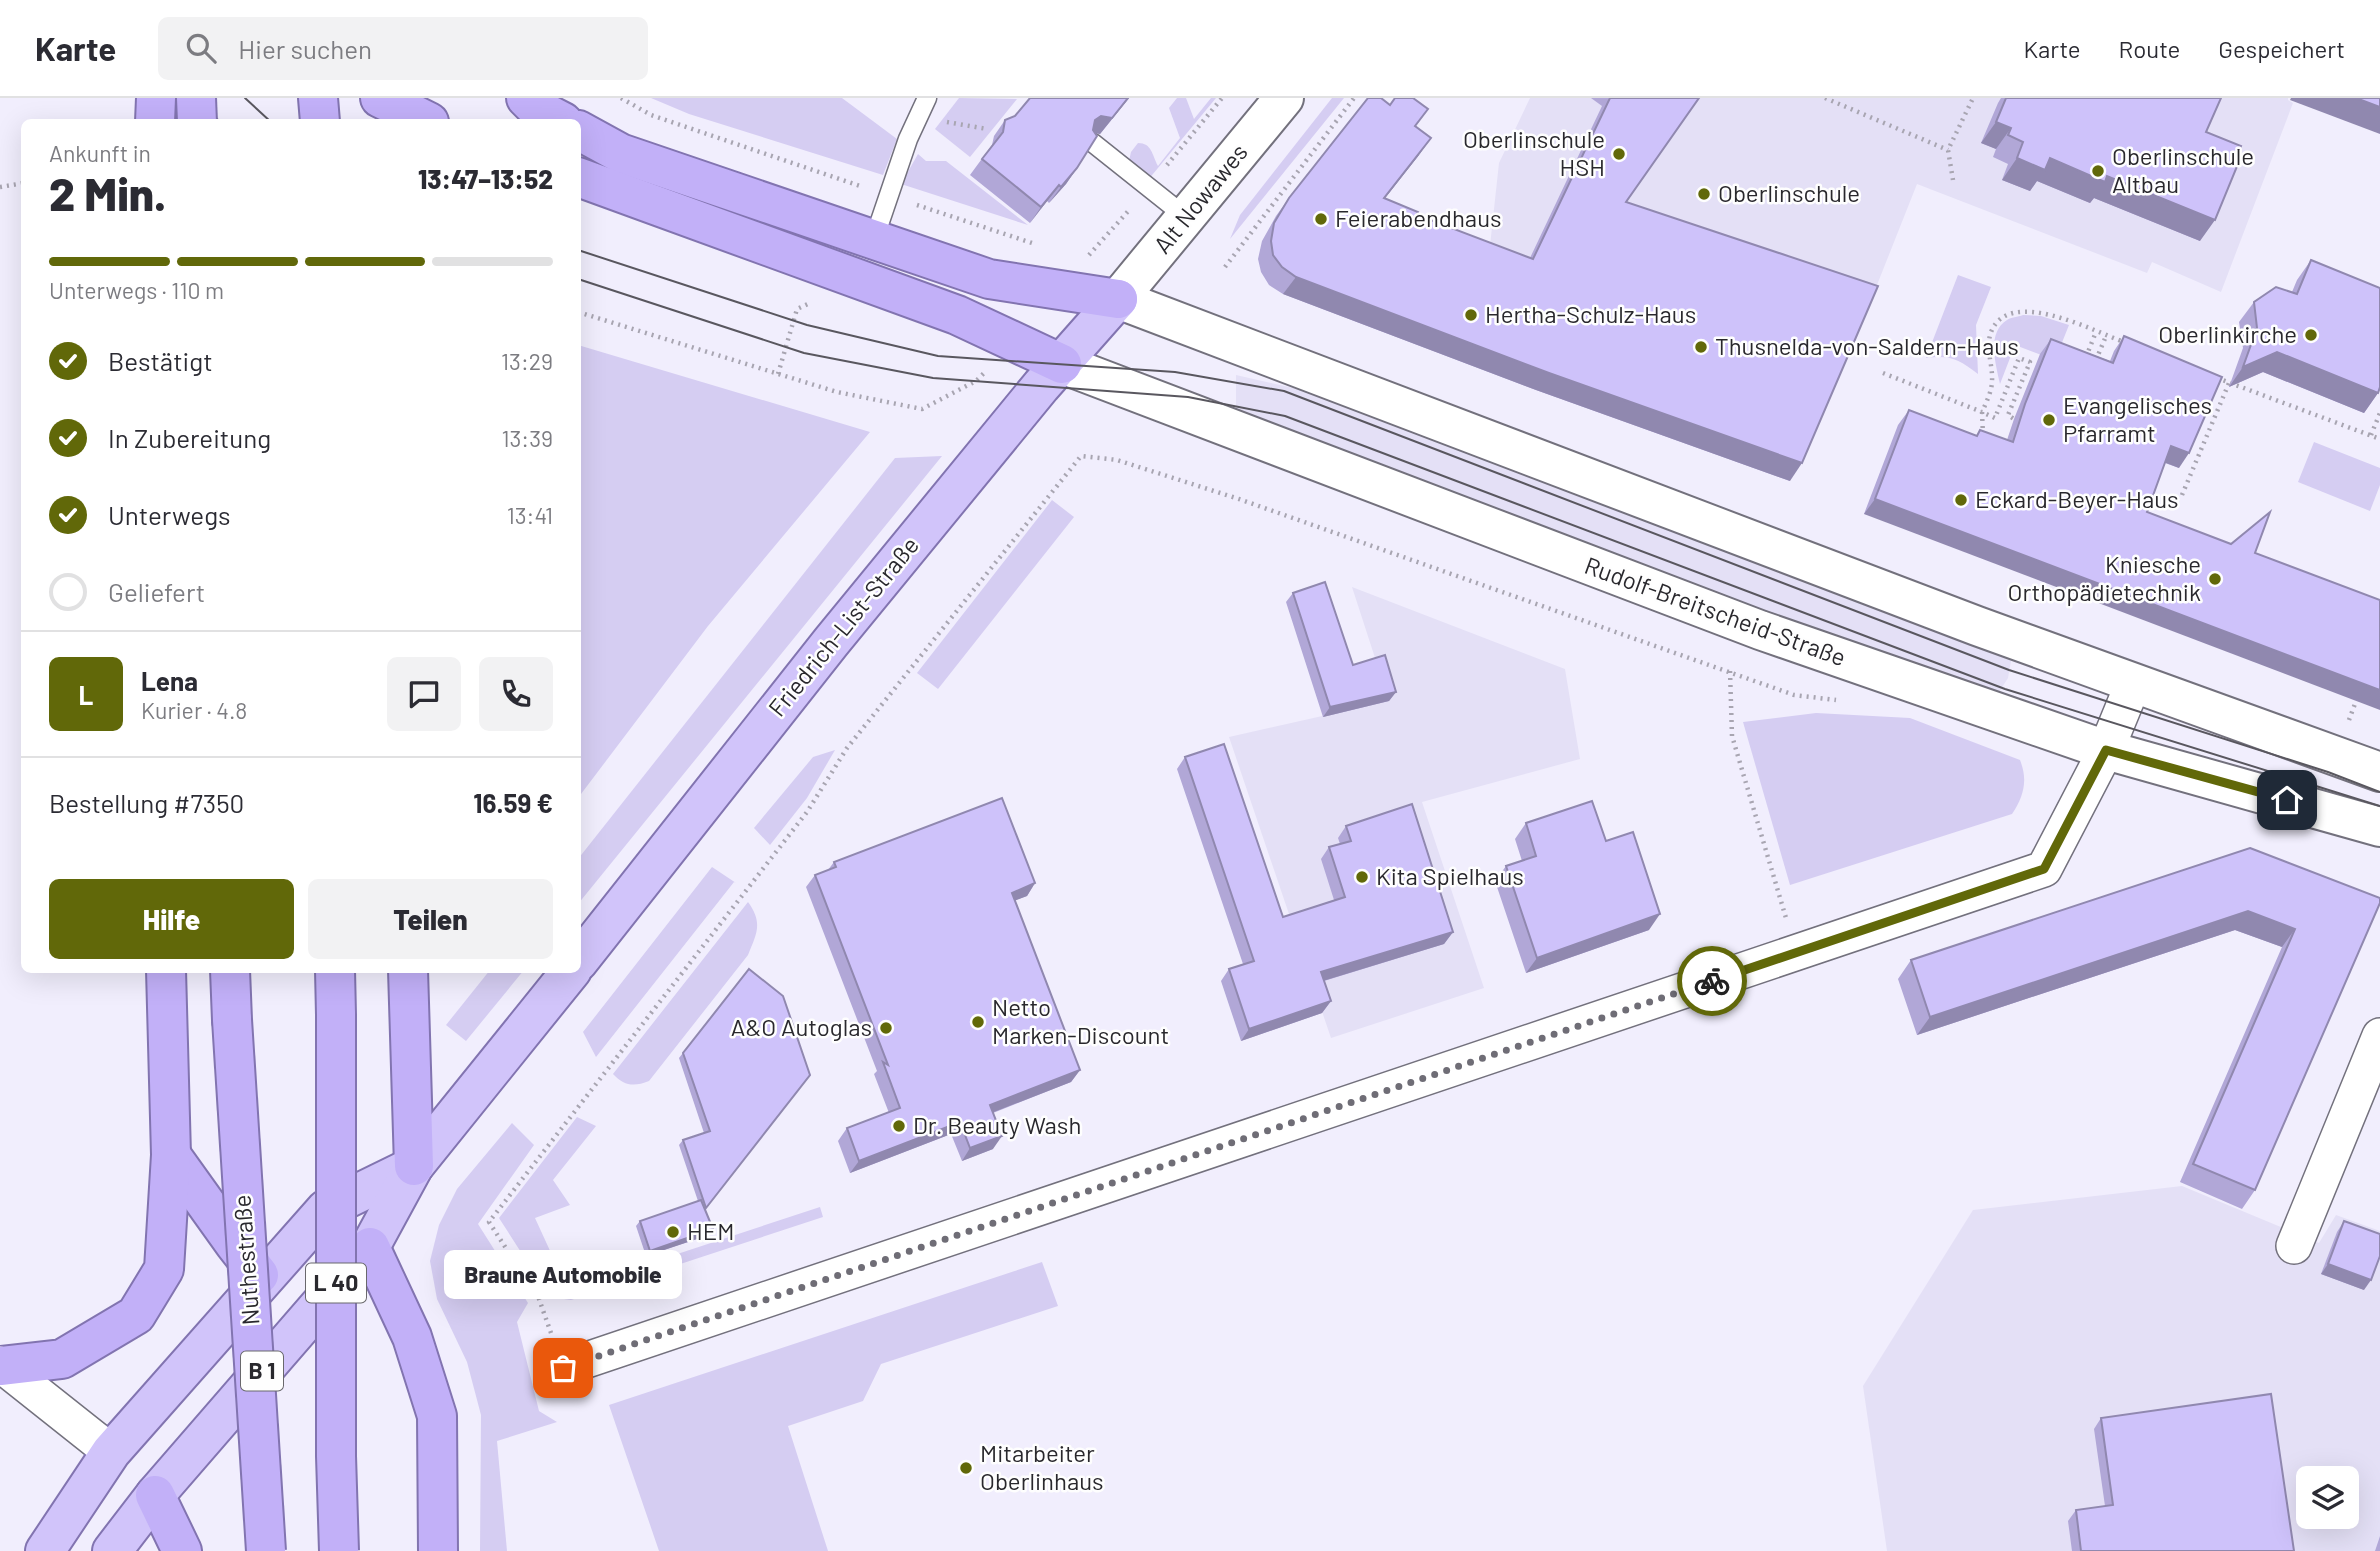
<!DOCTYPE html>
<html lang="de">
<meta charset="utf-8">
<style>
:root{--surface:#fff;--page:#f2f2f3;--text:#2b2b33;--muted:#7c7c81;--line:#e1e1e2;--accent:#616809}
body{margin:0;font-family:Barlow,sans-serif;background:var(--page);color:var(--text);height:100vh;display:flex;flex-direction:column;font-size:26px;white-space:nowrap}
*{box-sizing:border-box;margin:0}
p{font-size:23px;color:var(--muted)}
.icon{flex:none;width:38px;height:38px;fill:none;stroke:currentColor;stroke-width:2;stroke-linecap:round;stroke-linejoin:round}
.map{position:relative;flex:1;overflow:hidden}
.drawer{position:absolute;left:21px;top:21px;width:560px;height:854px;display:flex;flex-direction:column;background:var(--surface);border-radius:10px;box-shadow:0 7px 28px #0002}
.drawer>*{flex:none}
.tools{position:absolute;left:2296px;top:1368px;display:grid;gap:14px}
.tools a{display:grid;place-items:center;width:63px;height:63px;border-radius:10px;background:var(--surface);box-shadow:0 7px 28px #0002;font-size:35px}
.pin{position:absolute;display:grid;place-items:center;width:60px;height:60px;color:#fff;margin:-30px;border-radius:14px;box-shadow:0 4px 10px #0006}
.courier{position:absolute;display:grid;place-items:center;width:70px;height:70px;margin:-35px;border:5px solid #616809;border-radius:50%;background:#fff;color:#222;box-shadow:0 2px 9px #0007}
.bubble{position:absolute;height:49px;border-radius:10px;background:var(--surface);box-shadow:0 7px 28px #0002;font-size:23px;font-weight:800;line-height:49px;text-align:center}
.headline em{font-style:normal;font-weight:800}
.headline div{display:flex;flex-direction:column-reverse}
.headline{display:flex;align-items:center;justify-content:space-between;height:119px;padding:0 28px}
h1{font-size:46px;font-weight:800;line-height:52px}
.bar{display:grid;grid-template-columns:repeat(4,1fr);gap:10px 7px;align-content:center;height:84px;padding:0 28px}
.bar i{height:9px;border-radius:5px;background:var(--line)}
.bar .current{background:var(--accent)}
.bar p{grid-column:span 4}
.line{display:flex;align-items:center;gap:18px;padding:0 28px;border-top:2px solid var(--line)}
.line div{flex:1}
.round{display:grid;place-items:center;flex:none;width:74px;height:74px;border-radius:10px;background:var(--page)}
ol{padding:0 28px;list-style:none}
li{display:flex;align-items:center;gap:21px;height:77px}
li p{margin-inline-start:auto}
li .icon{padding:7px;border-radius:50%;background:var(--accent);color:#fff;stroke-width:4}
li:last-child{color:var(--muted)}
li i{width:38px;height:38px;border:4px solid var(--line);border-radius:50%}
.action{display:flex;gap:14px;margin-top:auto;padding:14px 28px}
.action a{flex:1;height:80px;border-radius:10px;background:var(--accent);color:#fff;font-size:28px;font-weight:800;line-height:80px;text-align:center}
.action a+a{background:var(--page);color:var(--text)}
header{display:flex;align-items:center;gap:42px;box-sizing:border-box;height:98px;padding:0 35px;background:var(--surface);border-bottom:2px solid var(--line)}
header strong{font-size:33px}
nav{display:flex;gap:38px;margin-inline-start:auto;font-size:24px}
.search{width:490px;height:63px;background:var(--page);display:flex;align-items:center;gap:18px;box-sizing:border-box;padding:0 24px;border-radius:10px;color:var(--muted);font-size:26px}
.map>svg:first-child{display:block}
</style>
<header>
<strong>Karte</strong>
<div class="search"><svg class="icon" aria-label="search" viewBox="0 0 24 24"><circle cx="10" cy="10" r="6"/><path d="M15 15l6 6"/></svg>Hier suchen</div>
<nav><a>Karte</a><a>Route</a><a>Gespeichert</a></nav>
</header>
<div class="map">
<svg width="2380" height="1453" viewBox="0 0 2380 1453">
<rect width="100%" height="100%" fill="#f1eefd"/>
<g fill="#e4e0f6" fill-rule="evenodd">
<path d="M1530,0H2288V2L2293,5L2221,194L2152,164L2147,175L1917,86L1875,192L1845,184L1684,123L1575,204L1488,166L1499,65Z"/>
<path d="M1236,277L1315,295L1999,552L2011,563L2008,580L1999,594L1991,599L1236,315Z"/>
<path d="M1352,489L1565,571L1580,661L1422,704L1484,890L1331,940L1229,639L1389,603Z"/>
<path d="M2182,1088L2319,1145L2336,1117L2380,1133V1453H1887L1863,1288L1973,1112ZM2308,1381H2347V1419H2308Z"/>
</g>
<g fill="#d5cdf2">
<path d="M651,0H842L897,41L883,77L689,16Z"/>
<path d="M959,0L1017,1L970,59L935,31Z"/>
<path d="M1177,0H1186L1194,21L1211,0H1216L1148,82L1129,63L1131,54L1138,45C1152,45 1152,57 1158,68L1180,40L1169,10Z"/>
<path d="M1332,0H1344L1230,141L1240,117Z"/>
<path d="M918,56L926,63H946L1028,127L901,86Z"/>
<path d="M1958,177L1991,189L1976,227L1978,276C1958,261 1951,257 1926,260Z"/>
<path d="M2023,217L2041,218L2069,227L2055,262L2015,247L2000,286C1996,267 1986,235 2007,222C2011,219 2018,219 2023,217Z"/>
<path d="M578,247L870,334L708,528L578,700Z"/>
<path d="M2314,344L2380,370V387L2370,413L2298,384Z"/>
<path d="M942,358L578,806V761L895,360Z"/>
<path d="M1052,402L1074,419L938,591L917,575Z"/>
<path d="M1816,615L1910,620L2020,662C2028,682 2024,698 2012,716L1790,787L1743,624Z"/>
<path d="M835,652L807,700L770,747L754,730L813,659Z"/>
<path d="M712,769L736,785L734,784L596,959L583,934Z"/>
<path d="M748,804C763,825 757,835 748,857L649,983C634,989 624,988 613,976Z"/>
<path d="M490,872H524L466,943L446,927Z"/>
<path d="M577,1019L596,1028L553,1082L570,1107L535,1120L568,1192L820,1109L823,1119L571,1202L557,1200L544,1190L499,1120Z"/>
<path d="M512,1025L534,1047L478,1126L528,1205L517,1224L539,1313L557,1324L497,1343L507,1453H480L481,1317L467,1264L437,1201L430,1163L439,1127L457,1091Z"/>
<path d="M1042,1164L1058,1208L881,1266L863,1303L788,1328L828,1453H659L609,1307Z"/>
</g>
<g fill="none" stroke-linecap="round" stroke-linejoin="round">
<g stroke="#73717d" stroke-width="21">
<g id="service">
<path d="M1093,45L1186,119"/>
<path d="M874,141L908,41L927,0"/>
</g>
</g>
<g stroke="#73717d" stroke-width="38">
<g id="minor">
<path d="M2294,1148L2380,938"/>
<path d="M0,1266L111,1354"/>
<path d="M563,1270L2044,771L2106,652L2133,586"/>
</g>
</g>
<g stroke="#73717d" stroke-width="42">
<g id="tertiary">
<path d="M1284,0L1118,201L1977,528L2380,674"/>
<path d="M1062,266L1760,532L2106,652L2380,729"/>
</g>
</g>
<g stroke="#8274b0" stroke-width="42">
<g id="primary">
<path d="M578,864L831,544L1041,288L1118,201"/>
<path d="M45,1453L111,1354L326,1111L414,1068"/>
<path d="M112,1453L155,1397L370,1149L414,1068L572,872"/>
</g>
</g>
<g stroke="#8274b0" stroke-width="42">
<g id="trunk">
<path d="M318,0L320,24"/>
<path d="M380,0L429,24"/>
<path d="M526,0L536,10L563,24"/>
<path d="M155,24L156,0"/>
<path d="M578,32L620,55L989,181L1118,201"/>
<path d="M578,79L957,217L1062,266"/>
<path d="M230,872L232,922"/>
<path d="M335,872L336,917"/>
<path d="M408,872L414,1068"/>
<path d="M171,1057L234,1145L259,1177"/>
<path d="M370,1149L412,1239L437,1318L438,1453"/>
<path d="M2,1268L62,1261L136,1217L164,1171L171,1057L166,872"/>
<path d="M155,1397L182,1453"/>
</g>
</g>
<g stroke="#a8a5b1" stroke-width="4.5" stroke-dasharray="2 5" stroke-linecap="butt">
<path d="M621,0L651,17L863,89"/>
<path d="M1825,0L1948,52"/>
<path d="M947,24L987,31"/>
<path d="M1167,67L1222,0"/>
<path d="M1953,82L1948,52L1973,0"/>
<path d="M0,89L24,85"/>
<path d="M917,107L1032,145"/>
<path d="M1089,157L1130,111"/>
<path d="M1225,169L1354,0"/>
<path d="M578,214L837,294L922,311L976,283L986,273"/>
<path d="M2086,259L2096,234"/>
<path d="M2096,262L2106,238"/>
<path d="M1883,275L1982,314C1986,305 1992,293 1992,283C1993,266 1985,251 1991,234C2009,188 2093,233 2124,244"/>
<path d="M778,276L797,211L810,205"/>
<path d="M2217,280L2380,341"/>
<path d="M1983,337L1982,314L1995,320L2019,260L2030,264L2008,317L2014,321"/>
<path d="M2371,337L2380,315"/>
<path d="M2182,397L2229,285"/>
<path d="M1730,573L1732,638L1786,820"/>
<path d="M2349,622L2356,603"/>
<path d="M551,1235L539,1201L489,1124L807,714L847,650L1081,358L1117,362L1239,401L1794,597L1836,602"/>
</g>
<use href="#service" stroke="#fff" stroke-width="18"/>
<use href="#minor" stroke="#fff" stroke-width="35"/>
<use href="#tertiary" stroke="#fff" stroke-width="38"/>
<use href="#primary" stroke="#d1c4fa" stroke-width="38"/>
<use href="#trunk" stroke="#c2b0f8" stroke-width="38"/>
<g stroke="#59575f" stroke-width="2">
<path d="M196,0L220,24"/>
<path d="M245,0L271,24"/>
<path d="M578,152L807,227L938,258L1175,274L1284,293L2009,572L2328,674L2380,694"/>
<path d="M578,181L804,255L933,280L1188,299L1285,318L2005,591L2380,708"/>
</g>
<g stroke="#8274b0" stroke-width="42" stroke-linecap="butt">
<g id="trunk-bridge">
<path d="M196,0L197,24"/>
<path d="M336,917V1358L339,1453"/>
<path d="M232,922L266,1453"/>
</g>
</g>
<use href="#trunk-bridge" stroke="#c2b0f8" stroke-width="38"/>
</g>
<g fill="#b1a7d7">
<path d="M1030,0H1129L1100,36L1096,35L1077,70L1066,86L1049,105L1047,103L1030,125L970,77L992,47L994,38L1005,22L1015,18Z"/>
<path d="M1591,0H1699L1626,104L1790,383L1536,292L1283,196L1269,187L1261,174L1258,161L1262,143L1276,118L1289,100L1390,7L1428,11L1416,28L1419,57L1385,100L1417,117L1530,160L1602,8Z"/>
<path d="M2001,0H2221L2206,34L2200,143L2094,100L2090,105L2037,83L2030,93L2002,82L2008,66L1993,59L1996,51L1981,45L1998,5Z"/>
<path d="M2311,162L2378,295L2364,315L2263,274L2229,289L2243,250L2239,224L2254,204L2292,194L2297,182Z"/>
<path d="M2124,238L2179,370L2165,365L2147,414L2255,455L1864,416L1898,327L1909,312L1976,338L1980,332L2007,342L2014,321L2040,256L2051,241L2110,263L2114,253Z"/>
<path d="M1293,495L1353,567L1396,594L1389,603L1323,619L1286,504Z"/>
<path d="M1185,659L1283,819L1334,802L1321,761L1329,749L1340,746L1338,740L1346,728L1453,834L1444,846L1324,883L1331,903L1322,915L1241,943L1221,883L1229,871L1243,866L1177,671Z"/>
<path d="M1526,725L1606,743L1649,832L1526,875L1495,783L1506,768L1522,763L1515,741Z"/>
<path d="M834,764L1035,785L1027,798L1015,802L1080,972L1071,984L993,1015V1051L962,1063L951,1036L850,1075L838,1043L847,1030L889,1015L874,976L877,973L806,789L815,777L828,772Z"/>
<path d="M2380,800L2255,1092L2242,1111L2180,1084L2282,849L2235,832L1917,937L1898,881L1911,862Z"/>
<path d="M749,871L810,977L705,1111L713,1131L709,1137L646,1158L636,1128L640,1123L698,1103L679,1047L683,1042L704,1035L679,960Z"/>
<path d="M2344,1123L2364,1192L2321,1176L2337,1134Z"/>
<path d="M2101,1320L2294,1453H2072L2068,1423L2076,1412L2105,1408L2094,1331Z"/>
<path d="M2380,1438V1453H2375Z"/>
</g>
<g fill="#9088af">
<path d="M1128,0H1129L1100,36L1089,34L1095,22Z"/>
<path d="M2291,0H2356L2380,9V36L2290,2Z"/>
<path d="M1996,24L2011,30L1996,51L1981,45Z"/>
<path d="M1431,40L1419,57L1371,118L1384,100Z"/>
<path d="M2017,60H2050L2107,78L2215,122L2200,143L2094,100L2090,105L2037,83L2030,93L2002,82Z"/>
<path d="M1077,70L1066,86L1049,105L1061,89Z"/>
<path d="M1059,87L1047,103L1030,125L1041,109Z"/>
<path d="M1296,179L1802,365L1790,383L1536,292L1283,196Z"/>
<path d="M2277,254L2378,295L2364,315L2263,274L2229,289L2243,269Z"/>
<path d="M2171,348L2189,355L2179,370L2161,363Z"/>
<path d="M1875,401L2380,592V612L1864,416Z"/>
<path d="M1396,594L1389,603L1323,619L1330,609Z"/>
<path d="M1035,785L1027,798L1003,807L1012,795Z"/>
<path d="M2248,813L2295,831L2282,849L2235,832L1917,937L1930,919Z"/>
<path d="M1660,816L1649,832L1526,875L1537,860Z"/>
<path d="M1453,834L1444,846L1313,886L1321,874Z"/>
<path d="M1331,903L1322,915L1241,943L1249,931Z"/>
<path d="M1080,972L1071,984L981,1019L990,1007Z"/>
<path d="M960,1024L951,1036L850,1075L859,1063Z"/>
<path d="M1002,1038L993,1051L962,1063L970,1050Z"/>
<path d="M713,1131L709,1137L646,1158L650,1153Z"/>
<path d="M2328,1166L2371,1182L2364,1192L2321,1176Z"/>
</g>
<g fill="#cec2fa" stroke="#9088af" stroke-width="2">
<path d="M1030,0H1128L1112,20L1101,18L1095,22L1093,32L1097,38L1077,70L1061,89L1059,87L1041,109L982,61L1003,34L1005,22L1015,18Z"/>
<path d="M1368,0H1381L1390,7L1395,0H1413L1428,11L1415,28L1431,40L1384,100L1418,114L1417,117L1533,161L1610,0H1699L1626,104L1878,188L1802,365L1549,275L1296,179L1282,169L1273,157L1271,143L1274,125L1289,100Z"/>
<path d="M2006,0H2221L2206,34L2241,48L2234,64L2238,66L2215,122L2107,78L2105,84L2050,60L2045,72L2017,60L2023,44L2008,37L2011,30L1996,24Z"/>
<path d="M2356,0H2380V9Z"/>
<path d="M2311,162L2380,190V289L2378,295L2277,254L2243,269L2257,230L2254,204L2276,189L2297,196Z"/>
<path d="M2124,238L2222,279L2189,355L2171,348L2147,414L2231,446L2270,414L2255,455L2380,502V592L1875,401L1909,312L1977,338L1980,332L2013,344L2025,306L2051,241L2113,265Z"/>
<path d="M1325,484L1353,567L1385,557L1396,594L1330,609L1293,495Z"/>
<path d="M1224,646L1283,819L1345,799L1329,749L1351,743L1346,728L1412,706L1453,834L1321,874L1331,903L1249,931L1229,871L1254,863L1185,659Z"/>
<path d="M1002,700L1035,785L1012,795L1080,972L990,1007L1002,1038L970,1050L960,1024L859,1063L847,1030L900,1010L883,964L888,967L815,777L836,769L834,764Z"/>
<path d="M1592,703L1606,743L1633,734L1660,816L1537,860L1506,768L1536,758L1526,725Z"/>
<path d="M2250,750L2380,800V805L2255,1092L2193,1066L2295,831L2248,813L1930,919L1911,862Z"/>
<path d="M749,871L783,898L810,977L706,1110L683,1042L710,1033L683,955Z"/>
<path d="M701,1102L713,1131L650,1153L640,1123Z"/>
<path d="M2344,1123L2380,1136V1158L2371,1182L2328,1166Z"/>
<path d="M2271,1296L2294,1453H2081L2076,1412L2113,1407L2101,1320Z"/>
</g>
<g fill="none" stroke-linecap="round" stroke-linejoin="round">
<path stroke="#6f6d76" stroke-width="7" stroke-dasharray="0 12.6" d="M563,1270L1712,883"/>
<path stroke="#616809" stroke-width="9" d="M1712,883L2044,771L2106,652L2287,702"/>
</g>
<g fill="#616809" stroke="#fefefe" stroke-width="2.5">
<circle cx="1619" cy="56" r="7"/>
<circle cx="2098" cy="73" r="7"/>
<circle cx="1704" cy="96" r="7"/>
<circle cx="1321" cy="121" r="7"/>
<circle cx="1471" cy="217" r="7"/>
<circle cx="2311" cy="237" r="7"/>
<circle cx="1701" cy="249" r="7"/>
<circle cx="2049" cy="322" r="7"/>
<circle cx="1961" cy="402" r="7"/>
<circle cx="2215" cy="481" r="7"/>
<circle cx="1362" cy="779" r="7"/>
<circle cx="978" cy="924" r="7"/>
<circle cx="886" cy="930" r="7"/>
<circle cx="899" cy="1028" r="7"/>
<circle cx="673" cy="1134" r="7"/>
<circle cx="966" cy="1370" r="7"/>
</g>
<g text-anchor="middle" stroke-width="5" stroke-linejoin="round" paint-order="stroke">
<g fill="#fefefe" stroke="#69686c" stroke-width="2">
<rect x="306" y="1165.5" width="60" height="39" rx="5"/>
<rect x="241" y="1253.5" width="42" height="39" rx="5"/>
</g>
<g font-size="23" font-weight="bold" fill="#29282d">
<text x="336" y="1193">L 40</text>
<text x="262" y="1281">B 1</text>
</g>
<g font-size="24" fill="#29282d" stroke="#fefefe" text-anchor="start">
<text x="1605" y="50" text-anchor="end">Oberlinschule<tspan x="1605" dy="28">HSH</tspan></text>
<text x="2112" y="67">Oberlinschule<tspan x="2112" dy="28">Altbau</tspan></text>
<text x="1718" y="104">Oberlinschule</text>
<text x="1335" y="129">Feierabendhaus</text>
<text x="1485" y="225">Hertha-Schulz-Haus</text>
<text x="2297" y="245" text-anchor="end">Oberlinkirche</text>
<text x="1715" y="257">Thusnelda-von-Saldern-Haus</text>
<text x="2063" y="316">Evangelisches<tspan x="2063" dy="28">Pfarramt</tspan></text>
<text x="1975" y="410">Eckard-Beyer-Haus</text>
<text x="2201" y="475" text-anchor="end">Kniesche<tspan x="2201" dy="28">Orthopädietechnik</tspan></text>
<text x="1376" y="787">Kita Spielhaus</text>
<text x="992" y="918">Netto<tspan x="992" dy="28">Marken-Discount</tspan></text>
<text x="872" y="938" text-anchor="end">A&amp;O Autoglas</text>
<text x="913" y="1036">Dr. Beauty Wash</text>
<text x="687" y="1142">HEM</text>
<text x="980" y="1364">Mitarbeiter<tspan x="980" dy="28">Oberlinhaus</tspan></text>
</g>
<g font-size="24" fill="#29282d" stroke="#fefefe">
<text transform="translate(1201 101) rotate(-51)" y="8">Alt Nowawes</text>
<text transform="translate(1715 514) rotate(20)" y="8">Rudolf-Breitscheid-Straße</text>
<text transform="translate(844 529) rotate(-51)" y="8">Friedrich-List-Straße</text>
<text transform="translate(247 1162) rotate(-94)" y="8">Nuthestraße</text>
</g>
</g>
</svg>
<div class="tools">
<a><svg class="icon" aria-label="layers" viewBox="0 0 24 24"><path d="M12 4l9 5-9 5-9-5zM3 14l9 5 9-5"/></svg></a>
</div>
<div class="pin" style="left:563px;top:1270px;background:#ea580c"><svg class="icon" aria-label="bag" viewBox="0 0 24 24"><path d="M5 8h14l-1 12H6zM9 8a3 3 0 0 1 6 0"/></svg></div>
<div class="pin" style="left:2287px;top:702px;background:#1f2937"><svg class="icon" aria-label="home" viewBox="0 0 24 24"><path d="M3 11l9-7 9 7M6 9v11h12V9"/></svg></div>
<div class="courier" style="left:1712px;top:883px"><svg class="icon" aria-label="bike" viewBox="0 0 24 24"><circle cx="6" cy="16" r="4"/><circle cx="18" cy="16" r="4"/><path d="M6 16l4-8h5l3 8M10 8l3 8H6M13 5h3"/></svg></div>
<div class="bubble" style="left:444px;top:1152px;width:238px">Braune Automobile</div>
<section class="drawer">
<div class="headline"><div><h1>2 Min.</h1><p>Ankunft in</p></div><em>13:47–13:52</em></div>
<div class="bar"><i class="current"></i><i class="current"></i><i class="current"></i><i></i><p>Unterwegs · 110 m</p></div>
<ol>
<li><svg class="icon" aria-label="check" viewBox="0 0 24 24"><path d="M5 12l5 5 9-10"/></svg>Bestätigt<p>13:29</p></li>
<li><svg class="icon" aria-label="check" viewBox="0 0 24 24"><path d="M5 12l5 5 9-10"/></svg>In Zubereitung<p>13:39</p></li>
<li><svg class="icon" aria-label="check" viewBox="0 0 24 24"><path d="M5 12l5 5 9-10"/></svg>Unterwegs<p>13:41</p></li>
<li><i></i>Geliefert</li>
</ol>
<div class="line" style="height:126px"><b class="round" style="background:var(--accent);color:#fff">L</b><div><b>Lena</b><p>Kurier · 4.8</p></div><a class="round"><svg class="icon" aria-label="chat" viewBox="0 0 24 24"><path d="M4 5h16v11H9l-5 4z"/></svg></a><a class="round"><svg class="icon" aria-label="phone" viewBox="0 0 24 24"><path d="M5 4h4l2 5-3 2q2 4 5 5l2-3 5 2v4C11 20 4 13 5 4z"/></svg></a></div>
<div class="line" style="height:91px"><div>Bestellung #7350</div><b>16.59 €</b></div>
<div class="action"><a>Hilfe</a><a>Teilen</a></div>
</section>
</div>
